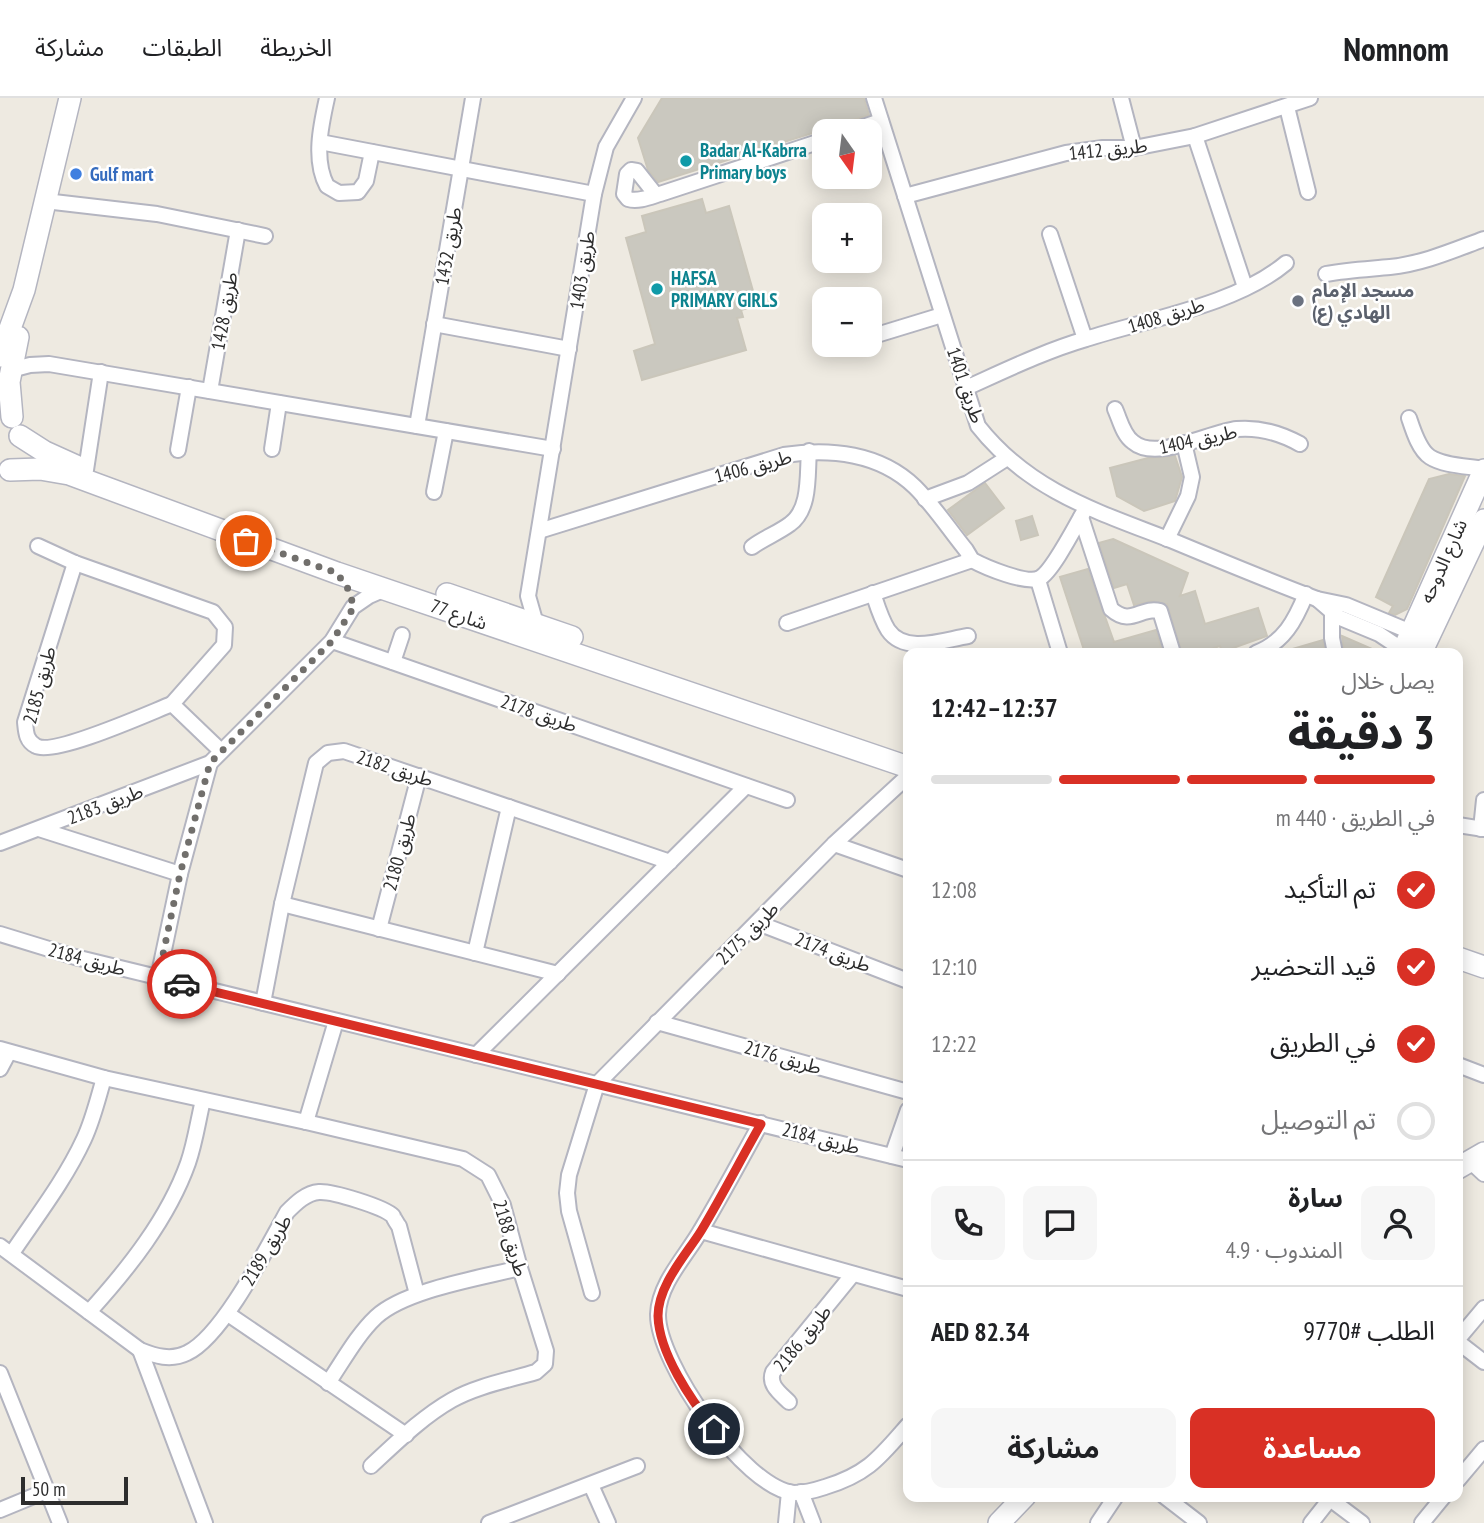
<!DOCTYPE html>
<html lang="ar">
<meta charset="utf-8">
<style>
:root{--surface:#fff;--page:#f6f6f6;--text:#202124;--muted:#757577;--line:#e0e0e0;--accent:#d93025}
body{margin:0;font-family:"PT Sans Narrow","Noto Sans Arabic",sans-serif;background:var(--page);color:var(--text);direction:rtl;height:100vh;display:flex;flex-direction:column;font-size:26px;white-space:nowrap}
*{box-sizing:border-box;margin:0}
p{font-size:23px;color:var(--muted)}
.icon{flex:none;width:38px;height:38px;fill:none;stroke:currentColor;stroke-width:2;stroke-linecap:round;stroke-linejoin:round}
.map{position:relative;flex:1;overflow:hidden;direction:ltr}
.drawer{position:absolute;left:903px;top:550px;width:560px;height:854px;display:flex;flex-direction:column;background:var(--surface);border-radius:14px;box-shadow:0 4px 18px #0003;direction:rtl}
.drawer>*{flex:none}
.needle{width:46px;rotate:166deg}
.tools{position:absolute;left:812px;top:21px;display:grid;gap:14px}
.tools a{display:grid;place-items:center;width:70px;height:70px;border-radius:14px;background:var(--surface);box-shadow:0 4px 18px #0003;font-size:35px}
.scale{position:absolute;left:21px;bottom:18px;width:107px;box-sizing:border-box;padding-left:7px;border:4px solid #2d2d2d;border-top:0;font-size:19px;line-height:24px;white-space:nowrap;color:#2d2d2d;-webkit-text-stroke:5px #fff;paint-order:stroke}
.pin{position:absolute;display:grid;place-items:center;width:60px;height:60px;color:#fff;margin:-30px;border:4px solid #fff;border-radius:50%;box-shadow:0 2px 7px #0007}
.courier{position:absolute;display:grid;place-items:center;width:70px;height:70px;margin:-35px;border:5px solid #d93025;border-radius:50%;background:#fff;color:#222;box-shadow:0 2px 9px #0007}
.head em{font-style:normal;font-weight:700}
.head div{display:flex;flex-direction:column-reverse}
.head{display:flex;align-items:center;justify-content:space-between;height:119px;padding:0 28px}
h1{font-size:46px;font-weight:700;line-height:52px}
.bar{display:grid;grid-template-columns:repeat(4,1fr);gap:10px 7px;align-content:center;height:84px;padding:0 28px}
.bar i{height:9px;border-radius:5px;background:var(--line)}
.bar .selected{background:var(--accent)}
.bar p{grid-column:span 4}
.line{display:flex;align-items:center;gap:18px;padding:0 28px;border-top:2px solid var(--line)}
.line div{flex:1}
.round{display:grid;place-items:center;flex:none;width:74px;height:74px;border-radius:14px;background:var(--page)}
ol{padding:0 28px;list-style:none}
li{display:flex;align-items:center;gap:21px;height:77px}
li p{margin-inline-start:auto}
li .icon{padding:7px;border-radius:50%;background:var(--accent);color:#fff;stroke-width:4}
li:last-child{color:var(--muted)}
li i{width:38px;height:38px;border:4px solid var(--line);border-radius:50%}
.primary-button{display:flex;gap:14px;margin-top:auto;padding:14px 28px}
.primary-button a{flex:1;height:80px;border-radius:14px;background:var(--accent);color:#fff;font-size:28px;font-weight:700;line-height:80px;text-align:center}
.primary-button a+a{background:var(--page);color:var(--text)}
header{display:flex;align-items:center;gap:42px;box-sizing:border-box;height:98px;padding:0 35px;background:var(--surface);border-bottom:2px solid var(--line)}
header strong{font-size:33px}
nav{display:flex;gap:38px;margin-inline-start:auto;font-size:24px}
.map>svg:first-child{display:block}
</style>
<header>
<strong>Nomnom</strong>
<nav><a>الخريطة</a><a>الطبقات</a><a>مشاركة</a></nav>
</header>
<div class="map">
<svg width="1484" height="1425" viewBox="0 0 1484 1425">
<rect width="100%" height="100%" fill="#eeeae1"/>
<g fill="#cac8bf" stroke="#cac6ba" stroke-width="2">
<path d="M662,0H864L869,17L658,84L648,72L638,40Z"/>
<path d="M702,101L706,115L729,108L757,207L741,212L743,219L737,220L746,252L642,282L634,253L655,246L626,140L646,134L642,118Z"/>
<path d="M1175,358L1182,379L1175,403L1144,413L1117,398L1110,370L1148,360Z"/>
<path d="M1449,376L1465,378L1407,511L1395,517L1389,515L1393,508L1376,499L1429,381Z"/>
<path d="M985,385L1004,410L967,437L948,412Z"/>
<path d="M1032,418L1038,437L1021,442L1016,423Z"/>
<path d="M1113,441L1188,475L1180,498L1195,493L1205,526L1258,510L1267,538L1222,554L1220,548L1198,555H1182L1167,506L1152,503L1134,507L1127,486L1114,490L1099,445Z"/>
<path d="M1088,471L1114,544L1156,532L1163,555H1085L1060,479Z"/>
<path d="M1342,538L1381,555H1344Z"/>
<path d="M1323,542L1325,555H1289V552Z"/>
</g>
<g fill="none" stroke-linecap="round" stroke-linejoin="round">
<g stroke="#b4b5c0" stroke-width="18">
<g id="street">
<path d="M327,0C321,27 313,62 327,88L339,95L358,94L366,83L372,54"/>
<path d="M874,0L978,328C1030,394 1099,414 1173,443C1221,463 1269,483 1317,501L1346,507L1411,534L1414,543"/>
<path d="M1121,0L1134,50"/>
<path d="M1287,9L1308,94"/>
<path d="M851,33L881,23"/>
<path d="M1195,38L1245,189"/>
<path d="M320,44L594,96"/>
<path d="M656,97L637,73L631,72L627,76L624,96L628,101C638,104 650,99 660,96L824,42"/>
<path d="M905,98L1066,55L1103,50H1134L1195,38L1310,0"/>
<path d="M45,103L157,116L265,138"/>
<path d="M1050,136L1085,241"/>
<path d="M1326,176C1347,172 1369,171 1390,169C1422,166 1454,152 1484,141"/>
<path d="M434,226L569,251"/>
<path d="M870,239L942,217"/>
<path d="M838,249L845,247"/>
<path d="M11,272L30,267L49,266L553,351"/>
<path d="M966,290C1006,272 1045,253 1086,241C1148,221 1236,207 1286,165"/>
<path d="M210,293L238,132"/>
<path d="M1115,311C1120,322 1123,337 1133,344C1156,364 1209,334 1237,331C1260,329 1280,335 1300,346"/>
<path d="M1409,320C1413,332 1419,352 1430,359C1444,368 1468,368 1484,371"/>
<path d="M417,328L473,0"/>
<path d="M272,351L279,305"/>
<path d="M178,352L189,289"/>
<path d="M86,372L101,274"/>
<path d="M434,394L446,333"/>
<path d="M925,401L968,385L1007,360"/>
<path d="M1081,419L1111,511C1131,529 1141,508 1160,513L1173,555"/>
<path d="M539,433L784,357C830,350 880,355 915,389C934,408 949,431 966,452L972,462C985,469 1027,487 1040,480C1053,473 1077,425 1086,410"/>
<path d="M1167,441L1188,398L1192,379L1184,345"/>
<path d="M38,448L75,465L213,514L225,529L224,547L172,606"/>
<path d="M752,449C764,440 778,435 790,426C811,411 807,376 809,353"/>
<path d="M75,465L25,624C26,634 26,643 36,648C54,658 149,615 172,606L221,653"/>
<path d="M1038,482L1060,555"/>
<path d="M873,495C877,507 881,521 888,532C905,557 943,542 968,538"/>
<path d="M1317,501L1338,519L1379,536L1403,552"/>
<path d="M1332,514V540L1335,555"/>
<path d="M787,525L972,462"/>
<path d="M536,526L528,498L594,96L606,49L634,0"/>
<path d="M332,543L787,702"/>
<path d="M1256,555C1284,544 1295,523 1306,496"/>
<path d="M393,564L402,537"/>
<path d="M1458,727L1484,731"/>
<path d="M39,731L180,776"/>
<path d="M1481,731L1484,702"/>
<path d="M0,745L210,665L332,543L353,509L369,498L385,491"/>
<path d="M834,746L908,772"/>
<path d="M282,806L558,876"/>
<path d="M758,825L908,883"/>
<path d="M379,831L419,678"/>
<path d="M0,836L75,859L908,1062"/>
<path d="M475,855L509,709"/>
<path d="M158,880L180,776L210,665"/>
<path d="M263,905L282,806L316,665L328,655L344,653L670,764"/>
<path d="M657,924L908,994"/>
<path d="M0,951L104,980L306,1024L463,1061L488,1077L503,1107L520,1170L546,1253L545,1266L536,1274C509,1282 477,1288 452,1302C422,1319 396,1345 371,1368"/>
<path d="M476,957L746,688"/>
<path d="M1458,967L1484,977"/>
<path d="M0,971L9,954"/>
<path d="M306,1024L336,923"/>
<path d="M761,1025C741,1061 722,1097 701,1132C687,1157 659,1185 658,1216C657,1264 744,1390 794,1395C804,1395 816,1392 825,1389C868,1376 880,1359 908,1327"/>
<path d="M892,1058L908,1012"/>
<path d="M1470,1063L1484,1076"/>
<path d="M701,1133L908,1191"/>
<path d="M0,1148L140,1252C155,1258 171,1263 187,1255C222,1239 267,1150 287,1114C296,1105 306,1095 319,1094C332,1093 384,1109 393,1118C393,1119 398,1127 399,1128L417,1196"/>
<path d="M12,1155C37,1118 65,1082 84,1041C93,1022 98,1000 104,980"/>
<path d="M592,1195L569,1113L567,1095L569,1077L597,986L834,746L908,678"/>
<path d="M89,1214C128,1171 168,1121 188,1065C195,1045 198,1023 203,1002"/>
<path d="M228,1216L406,1337"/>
<path d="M1458,1241L1484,1210"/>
<path d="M1458,1244L1484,1264"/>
<path d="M140,1252L205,1425"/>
<path d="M0,1275L60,1425"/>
<path d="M328,1285C343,1263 357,1237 376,1219C405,1192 480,1180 520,1170"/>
<path d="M789,1304C780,1295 768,1287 773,1274L853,1176"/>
<path d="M1458,1382L1484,1351"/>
<path d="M591,1387L608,1425"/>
<path d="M801,1394L813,1425"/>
<path d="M1164,1398L1199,1425"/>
<path d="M1326,1398L1362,1425"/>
<path d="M0,1412L46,1393"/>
<path d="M489,1425L637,1368"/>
<path d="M786,1425L789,1394"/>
<path d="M1098,1425L1116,1398"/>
<path d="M1311,1425L1330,1401"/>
<path d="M1422,1425L1444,1398"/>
</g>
</g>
<g stroke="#b4b5c0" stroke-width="24">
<g id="secondary">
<path d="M0,258L24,192L70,0"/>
<path d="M12,319L9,284L18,239"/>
<path d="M20,338L45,354L76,368"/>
<path d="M10,372L40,371L69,376L337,475L908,669"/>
<path d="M447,496L572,539"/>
<path d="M1402,555L1484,372"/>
<path d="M1421,555L1484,422"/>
<path d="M1458,860L1484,869"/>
<path d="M1458,1070L1484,1055"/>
<path d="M999,1425L1025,1398"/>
</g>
</g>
<use href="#street" stroke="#fff" stroke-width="14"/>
<use href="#secondary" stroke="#fff" stroke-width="21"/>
</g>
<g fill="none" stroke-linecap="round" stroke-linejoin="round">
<path stroke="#716f6c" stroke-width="7" stroke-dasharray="0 12.6" d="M182,886L158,880L180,776L210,665L332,543L354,509L348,491L337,475L246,443"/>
<path stroke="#d93025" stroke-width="9" d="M182,886L761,1026C741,1061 722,1098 701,1133C686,1157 658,1187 658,1218C659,1255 691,1302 714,1331"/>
</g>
<g fill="#0f9aa8" stroke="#fff" stroke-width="2.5">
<circle cx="686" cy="63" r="7"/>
<circle cx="657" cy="191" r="7"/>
</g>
<circle fill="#3f7fe0" stroke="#fff" stroke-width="2.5" cx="76" cy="76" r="7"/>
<circle fill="#6b7280" stroke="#fff" stroke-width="2.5" cx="1298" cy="203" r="7"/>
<g text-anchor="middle" stroke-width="5" stroke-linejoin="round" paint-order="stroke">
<g font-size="19" fill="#2d2d2d" stroke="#fff">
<text transform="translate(1108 51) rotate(-6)" y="7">طريق 1412</text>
<text transform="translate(448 148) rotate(-80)" y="7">طريق 1432</text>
<text transform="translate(582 172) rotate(-81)" y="7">طريق 1403</text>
<text transform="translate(224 213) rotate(-80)" y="7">طريق 1428</text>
<text transform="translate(1166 217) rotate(-17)" y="7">طريق 1408</text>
<text transform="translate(966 287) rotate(71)" y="7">طريق 1401</text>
<text transform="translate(1198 341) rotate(-12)" y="7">طريق 1404</text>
<text transform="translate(753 368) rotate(-15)" y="7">طريق 1406</text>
<text transform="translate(1443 463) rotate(-66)" y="7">شارع الدوحه</text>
<text transform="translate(459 516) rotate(19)" y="7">شارع 77</text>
<text transform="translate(39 587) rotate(-75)" y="7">طريق 2185</text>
<text transform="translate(539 615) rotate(19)" y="7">طريق 2178</text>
<text transform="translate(395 670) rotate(18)" y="7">طريق 2182</text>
<text transform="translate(105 706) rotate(-21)" y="7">طريق 2183</text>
<text transform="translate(399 754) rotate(-75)" y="7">طريق 2180</text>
<text transform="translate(747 835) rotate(-45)" y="7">طريق 2175</text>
<text transform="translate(833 854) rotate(21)" y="7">طريق 2174</text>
<text transform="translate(87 861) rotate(15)" y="7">طريق 2184</text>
<text transform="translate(783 959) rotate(16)" y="7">طريق 2176</text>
<text transform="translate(821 1040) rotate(14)" y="7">طريق 2184</text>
<text transform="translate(511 1140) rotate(73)" y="7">طريق 2188</text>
<text transform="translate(266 1152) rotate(-59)" y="7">طريق 2189</text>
<text transform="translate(802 1240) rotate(-51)" y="7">طريق 2186</text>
</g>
<g font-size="19" font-weight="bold" fill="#0d838f" stroke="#fff" text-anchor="start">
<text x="700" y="59">Badar Al-Kabrra<tspan x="700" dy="22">Primary boys</tspan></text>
<text x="671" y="187">HAFSA<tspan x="671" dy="22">PRIMARY GIRLS</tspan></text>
</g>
<g font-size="19" font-weight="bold" fill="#366cbe" stroke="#fff" text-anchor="start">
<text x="90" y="83">Gulf mart</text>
</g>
<g font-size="19" font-weight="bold" fill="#5b616d" stroke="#fff" text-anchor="start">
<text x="1312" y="199">مسجد الإمام<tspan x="1312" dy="22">الهادي (ع)</tspan></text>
</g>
</g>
</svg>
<div class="tools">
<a><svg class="needle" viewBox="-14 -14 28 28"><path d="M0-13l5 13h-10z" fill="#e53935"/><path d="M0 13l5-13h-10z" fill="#757577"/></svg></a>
<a>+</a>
<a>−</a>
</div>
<div class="scale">50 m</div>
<div class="pin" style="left:246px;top:443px;background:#ea580c"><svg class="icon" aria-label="bag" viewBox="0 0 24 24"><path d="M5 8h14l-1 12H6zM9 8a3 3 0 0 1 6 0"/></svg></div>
<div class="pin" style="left:714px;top:1331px;background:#1f2937"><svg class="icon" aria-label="home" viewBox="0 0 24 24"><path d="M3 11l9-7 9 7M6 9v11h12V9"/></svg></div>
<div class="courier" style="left:182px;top:886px"><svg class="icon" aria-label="car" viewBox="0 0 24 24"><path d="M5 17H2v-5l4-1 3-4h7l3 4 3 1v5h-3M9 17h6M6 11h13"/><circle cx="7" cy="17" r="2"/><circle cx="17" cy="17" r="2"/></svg></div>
<section class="drawer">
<div class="head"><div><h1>3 دقيقة</h1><p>يصل خلال</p></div><em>12:37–12:42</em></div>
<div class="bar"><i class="selected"></i><i class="selected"></i><i class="selected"></i><i></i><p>في الطريق · 440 m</p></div>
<ol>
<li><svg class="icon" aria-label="check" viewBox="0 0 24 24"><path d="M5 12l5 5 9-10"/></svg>تم التأكيد<p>12:08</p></li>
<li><svg class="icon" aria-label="check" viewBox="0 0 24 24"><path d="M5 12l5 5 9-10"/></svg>قيد التحضير<p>12:10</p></li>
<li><svg class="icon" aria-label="check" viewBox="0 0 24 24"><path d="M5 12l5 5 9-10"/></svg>في الطريق<p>12:22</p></li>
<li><i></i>تم التوصيل</li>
</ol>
<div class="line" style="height:126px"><a class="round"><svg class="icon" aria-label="person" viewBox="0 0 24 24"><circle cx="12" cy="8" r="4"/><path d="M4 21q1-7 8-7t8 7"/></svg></a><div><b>سارة</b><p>المندوب · 4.9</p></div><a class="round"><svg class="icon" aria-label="chat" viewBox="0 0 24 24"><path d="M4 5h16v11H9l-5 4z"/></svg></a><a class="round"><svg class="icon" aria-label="phone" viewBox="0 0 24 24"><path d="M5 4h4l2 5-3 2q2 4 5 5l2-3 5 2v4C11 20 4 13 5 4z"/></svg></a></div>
<div class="line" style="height:91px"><div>الطلب #9770</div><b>AED 82.34</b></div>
<div class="primary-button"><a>مساعدة</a><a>مشاركة</a></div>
</section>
</div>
